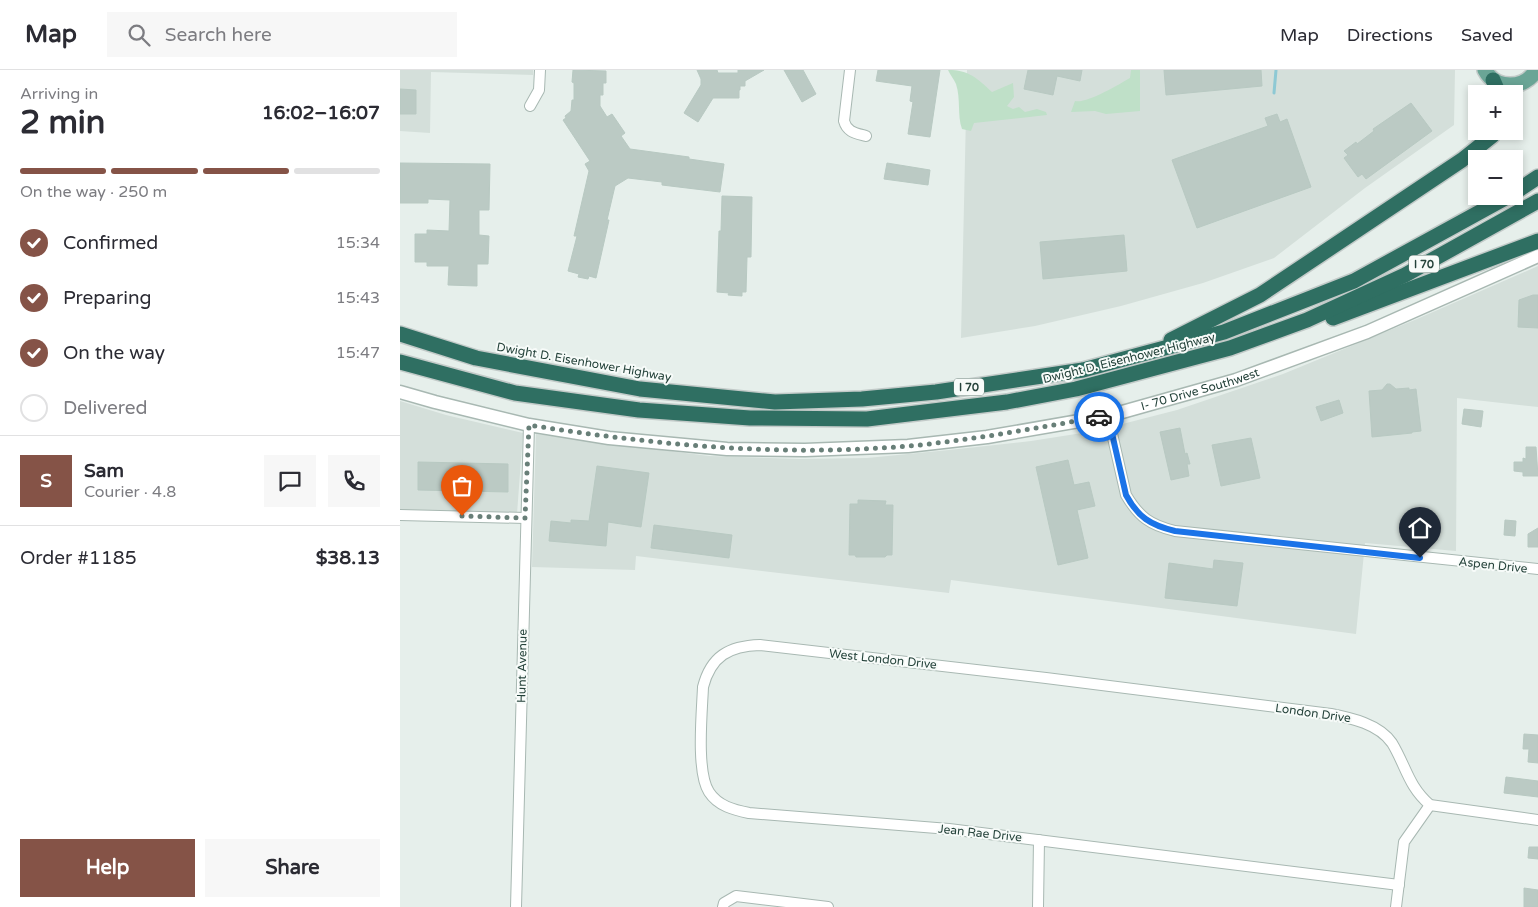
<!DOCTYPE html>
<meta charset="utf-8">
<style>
:root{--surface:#fff;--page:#f7f7f7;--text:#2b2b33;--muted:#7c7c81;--line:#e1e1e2;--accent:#855347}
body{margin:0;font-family:"Varela Round",sans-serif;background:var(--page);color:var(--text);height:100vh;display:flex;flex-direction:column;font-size:19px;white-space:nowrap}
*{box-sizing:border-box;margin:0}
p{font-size:16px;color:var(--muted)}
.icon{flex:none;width:28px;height:28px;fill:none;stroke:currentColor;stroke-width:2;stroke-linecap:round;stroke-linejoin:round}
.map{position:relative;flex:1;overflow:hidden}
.panel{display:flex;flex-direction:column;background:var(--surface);width:400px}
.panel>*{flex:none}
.controls{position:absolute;left:1068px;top:15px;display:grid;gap:10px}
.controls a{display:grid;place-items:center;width:55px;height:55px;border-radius:0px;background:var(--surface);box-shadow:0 2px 8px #0003;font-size:25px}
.pin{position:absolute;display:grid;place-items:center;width:42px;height:42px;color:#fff;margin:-51px -21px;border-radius:50% 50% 50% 0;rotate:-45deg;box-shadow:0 0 5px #0007}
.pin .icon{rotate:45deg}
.courier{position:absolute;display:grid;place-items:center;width:50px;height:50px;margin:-25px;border:4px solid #1a73e8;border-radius:50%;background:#fff;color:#222;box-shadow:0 1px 6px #0007}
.summary em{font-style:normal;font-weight:700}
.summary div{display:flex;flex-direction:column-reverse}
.summary{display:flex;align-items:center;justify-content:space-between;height:85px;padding:0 20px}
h1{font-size:32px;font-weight:700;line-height:38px}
.bar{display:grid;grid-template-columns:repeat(4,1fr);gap:8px 5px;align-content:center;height:60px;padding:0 20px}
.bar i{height:6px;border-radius:4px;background:var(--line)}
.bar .current{background:var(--accent)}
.bar p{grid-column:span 4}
.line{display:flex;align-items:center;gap:12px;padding:0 20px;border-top:1px solid var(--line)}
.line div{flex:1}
.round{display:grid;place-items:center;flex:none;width:52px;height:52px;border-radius:0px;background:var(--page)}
ol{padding:0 20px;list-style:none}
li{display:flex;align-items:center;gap:15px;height:55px}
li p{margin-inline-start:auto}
li .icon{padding:5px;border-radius:50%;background:var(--accent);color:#fff;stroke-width:4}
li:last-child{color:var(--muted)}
li i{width:28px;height:28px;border:2px solid var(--line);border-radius:50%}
.primary-button{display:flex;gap:10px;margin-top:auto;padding:10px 20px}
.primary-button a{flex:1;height:58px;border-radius:0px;background:var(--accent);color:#fff;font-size:20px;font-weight:700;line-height:58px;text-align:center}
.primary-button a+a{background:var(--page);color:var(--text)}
header{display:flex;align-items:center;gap:30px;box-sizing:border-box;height:70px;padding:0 25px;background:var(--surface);border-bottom:1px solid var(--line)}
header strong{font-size:24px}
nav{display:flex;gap:28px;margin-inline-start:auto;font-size:18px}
.search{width:350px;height:45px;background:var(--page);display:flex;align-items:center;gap:12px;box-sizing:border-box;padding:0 18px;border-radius:0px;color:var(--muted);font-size:19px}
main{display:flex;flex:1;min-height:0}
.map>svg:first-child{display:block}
</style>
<header>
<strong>Map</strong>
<div class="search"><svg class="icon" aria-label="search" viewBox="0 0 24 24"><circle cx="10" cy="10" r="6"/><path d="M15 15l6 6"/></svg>Search here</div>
<nav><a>Map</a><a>Directions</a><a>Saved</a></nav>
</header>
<main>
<section class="panel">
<div class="summary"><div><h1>2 min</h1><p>Arriving in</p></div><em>16:02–16:07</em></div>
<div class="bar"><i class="current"></i><i class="current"></i><i class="current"></i><i></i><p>On the way · 250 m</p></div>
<ol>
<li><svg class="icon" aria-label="check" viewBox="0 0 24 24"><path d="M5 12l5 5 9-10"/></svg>Confirmed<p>15:34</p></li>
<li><svg class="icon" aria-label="check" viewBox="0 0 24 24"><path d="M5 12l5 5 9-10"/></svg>Preparing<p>15:43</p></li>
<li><svg class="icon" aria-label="check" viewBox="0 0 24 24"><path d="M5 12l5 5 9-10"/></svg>On the way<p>15:47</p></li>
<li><i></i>Delivered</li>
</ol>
<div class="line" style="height:90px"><b class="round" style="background:var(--accent);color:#fff">S</b><div><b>Sam</b><p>Courier · 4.8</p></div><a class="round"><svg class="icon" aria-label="chat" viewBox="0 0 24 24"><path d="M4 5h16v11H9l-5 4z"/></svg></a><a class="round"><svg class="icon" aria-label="phone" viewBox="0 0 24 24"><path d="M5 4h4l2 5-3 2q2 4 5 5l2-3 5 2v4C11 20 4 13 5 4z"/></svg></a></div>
<div class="line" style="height:65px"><div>Order #1185</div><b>$38.13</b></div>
<div class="primary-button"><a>Help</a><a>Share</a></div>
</section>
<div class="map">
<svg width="1138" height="837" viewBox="0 0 1138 837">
<rect width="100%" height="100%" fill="#e6efeb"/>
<g fill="#d4dfda">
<path d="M0,0H133V5L31,2L30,63L0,61Z"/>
<path d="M567,0H1055L1054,55L965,118L874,188L803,213L721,236L635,256L561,268Z"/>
<path d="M1138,196V337L1057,328L1056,481L965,473L956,564L551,510L549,523L236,486L235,500L132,497L136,364L309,386L399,389L467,388L549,380L631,371L695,361L777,340L883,304L1017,249Z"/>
<path d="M0,331L46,345L123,363L117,444L0,441Z"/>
</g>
<g fill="#bfe0c8">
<path d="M548,0C569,0 577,8 592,22L613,13L614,27L607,36L613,39L619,37L625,42L637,39L646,42L647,45L574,53L571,61L562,59C557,45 561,29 556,14C554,9 550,5 548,0Z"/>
<path d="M731,0H740V41L706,44L695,41L671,42L675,31C686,34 718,15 730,8Z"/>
</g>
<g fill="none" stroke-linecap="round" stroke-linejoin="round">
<path stroke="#8ec9d4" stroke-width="3" d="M874,23L876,0"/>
</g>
<g fill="#bbcac4" stroke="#b8c9c2">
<path d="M173,0L206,1V13H203V25H200V36L207,47L212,44L225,63L221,66L230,79L289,87V89L324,94L320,122L262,115V112L228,108L215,116L207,150H209L196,208L189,206L188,209L178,207L179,204L168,201L177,166H174L189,101L185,94L190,91L163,50L166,48L165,46L171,41L172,30H174V13L172,12Z"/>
<path d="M297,0H317L318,3H338V0H364L345,11V16H340V20H339V28H313L298,52L284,43L301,15V9Z"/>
<path d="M384,0H403L416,24L402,32Z"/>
<path d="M478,0H540L530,67L508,64L513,32L510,31L512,16L476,11Z"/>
<path d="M628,0H682L680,11L657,6L653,25L624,19Z"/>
<path d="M764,0H861L862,16L766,25Z"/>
<path d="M0,19L16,20V44H0Z"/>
<path d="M1011,33L1032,61L966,109L962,104L958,107L944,88L948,85L944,81L956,72L957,74L974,61L973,59Z"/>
<path d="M877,44L880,52L887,49L911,117L797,158L772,90L868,56L865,48Z"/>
<path d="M0,93L90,94L89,140H79V165L89,166L88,194H77V216L48,215L49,196H27V192H15V164H27V160L49,161L50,130L28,129V133H0Z"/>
<path d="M487,93L530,100L528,115L484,109Z"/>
<path d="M322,126L352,127L351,187H347L346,222H342V226L328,225L329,223L317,222L319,161H321Z"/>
<path d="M724,165L727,201L643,209L640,172Z"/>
<path d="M1133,225H1138V258L1118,257L1119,230Z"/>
<path d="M987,314H990L996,319L1009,318V320L1016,319L1021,361L1012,362V363L972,367L969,321L982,320Z"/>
<path d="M939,330L943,343L921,351L916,337Z"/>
<path d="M1064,339L1083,341L1081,357L1062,354Z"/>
<path d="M780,358L785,384L787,383L790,394H787L789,406L771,410L760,362Z"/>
<path d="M851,368L860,408L821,416L812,375Z"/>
<path d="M1126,377H1136L1138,406H1123V402L1114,401V392H1123V388L1126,389Z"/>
<path d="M668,390L674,415L689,412L695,436L677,440L688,488L658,495L636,397Z"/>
<path d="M18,392L108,394V422L18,420Z"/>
<path d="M197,396L249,403L241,457L208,452L206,476L149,471L151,451L171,453V450L189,451Z"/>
<path d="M458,430L486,431L485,435H493L492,485H487L485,487H456L455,485H449L450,434H458Z"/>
<path d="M1105,450L1116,451L1115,466L1104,465Z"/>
<path d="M254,455L332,465L329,488L251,478Z"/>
<path d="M1138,458V477H1128V464Z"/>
<path d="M814,490L843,493L837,536L765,528L769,493L813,499Z"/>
<path d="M1124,664L1138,665V693L1128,692L1129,679H1123Z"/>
<path d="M1106,707L1138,711V727L1104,723Z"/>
<path d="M1129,777H1138V789L1128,788Z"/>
<path d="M1124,818L1138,820V837H1124Z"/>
</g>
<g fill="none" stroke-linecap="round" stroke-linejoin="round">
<g stroke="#a8b8b2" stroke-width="12">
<g id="minor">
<path d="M450,0L444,51C447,62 455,63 466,66"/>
<path d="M130,36L139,20L140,0"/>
<path d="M708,346L726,425C739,447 750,455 775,461L1138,499"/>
<path d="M0,445L125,448"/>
<path d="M999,815L549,759L349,743C334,740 318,736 309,722C296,702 302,642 303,617C311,586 329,576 360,575L646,608L931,644C951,648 979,654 992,673C1006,696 1008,716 1030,735L1138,750"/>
<path d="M116,837L129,355"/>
<path d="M323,837L324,833L336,826L428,837"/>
<path d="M638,837L639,770"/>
<path d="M996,837L1004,772L1030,735"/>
</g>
</g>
<g stroke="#a8b8b2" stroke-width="15">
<g id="tertiary">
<path id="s1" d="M0,322L35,332L129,355L209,368L327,379L405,380L508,376L587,367L708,346L836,310L967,262L1138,186"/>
</g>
</g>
<g stroke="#c2cac8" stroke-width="18">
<path id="primary" d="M1085,0C1095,20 1125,20 1136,0"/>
</g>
<g stroke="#c2cac8" stroke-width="18">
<g id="motorway">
<path d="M1093,10L1099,24"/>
<path d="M1114,123L1138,107"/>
<path d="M933,248L1138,171"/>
<path d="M0,264L76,288L240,319L375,332L462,329L536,322L683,300L824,262L954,211L1109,126"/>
<path d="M771,270L860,225L1062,90L1092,66L1094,61"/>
<path d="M0,292L115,323L239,340L350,348L467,349L607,332L676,319L830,278L907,250L1005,205L1138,131"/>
</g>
</g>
<use href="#minor" stroke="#fff" stroke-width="10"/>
<use href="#tertiary" stroke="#fff" stroke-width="12"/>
<use href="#primary" stroke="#6aa596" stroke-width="15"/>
<use href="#motorway" stroke="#2f6f62" stroke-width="15"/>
</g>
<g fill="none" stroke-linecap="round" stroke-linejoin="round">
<path stroke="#687f78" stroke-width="5" stroke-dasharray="0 9" d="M62,446L125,448L129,355C255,375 381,387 509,376C573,370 636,358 699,347"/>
<path stroke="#1a73e8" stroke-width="6" d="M699,347L708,346L726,425C738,447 750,455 775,461L1020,488"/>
</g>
<g text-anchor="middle" stroke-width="4" stroke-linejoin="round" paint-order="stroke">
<g fill="#f7fbf9" stroke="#637a73" stroke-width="1">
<rect x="1009" y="185.5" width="30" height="17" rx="4"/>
<rect x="554" y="308.5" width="30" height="17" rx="4"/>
</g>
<g font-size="11" font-weight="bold" fill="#24423a">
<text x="1024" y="198">I 70</text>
<text x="569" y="321">I 70</text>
</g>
<g font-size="12" fill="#24423a" stroke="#f7fbf9">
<text transform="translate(729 288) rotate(-14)" y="4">Dwight D. Eisenhower Highway</text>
<text transform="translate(184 292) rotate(10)" y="4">Dwight D. Eisenhower Highway</text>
<text dy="4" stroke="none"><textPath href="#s1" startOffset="812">I- 70 Drive Southwest</textPath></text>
<text transform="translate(1093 495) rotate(6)" y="4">Aspen Drive</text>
<text transform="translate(483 589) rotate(6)" y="4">West London Drive</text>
<text transform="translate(122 596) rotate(-89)" y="4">Hunt Avenue</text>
<text transform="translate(913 643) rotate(8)" y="4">London Drive</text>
<text transform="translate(580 763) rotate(6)" y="4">Jean Rae Drive</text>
</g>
</g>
</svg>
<div class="controls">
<a>+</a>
<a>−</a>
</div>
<div class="pin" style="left:62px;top:446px;background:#ea580c"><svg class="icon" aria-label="bag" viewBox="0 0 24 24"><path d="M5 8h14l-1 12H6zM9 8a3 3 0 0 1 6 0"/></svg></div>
<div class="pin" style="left:1020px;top:488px;background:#1f2937"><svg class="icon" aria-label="home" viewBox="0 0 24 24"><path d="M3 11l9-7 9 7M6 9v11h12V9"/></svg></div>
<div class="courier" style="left:699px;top:347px"><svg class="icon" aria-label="car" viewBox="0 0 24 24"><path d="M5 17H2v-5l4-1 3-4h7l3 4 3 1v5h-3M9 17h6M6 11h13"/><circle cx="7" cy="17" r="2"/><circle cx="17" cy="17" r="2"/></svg></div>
</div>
</main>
